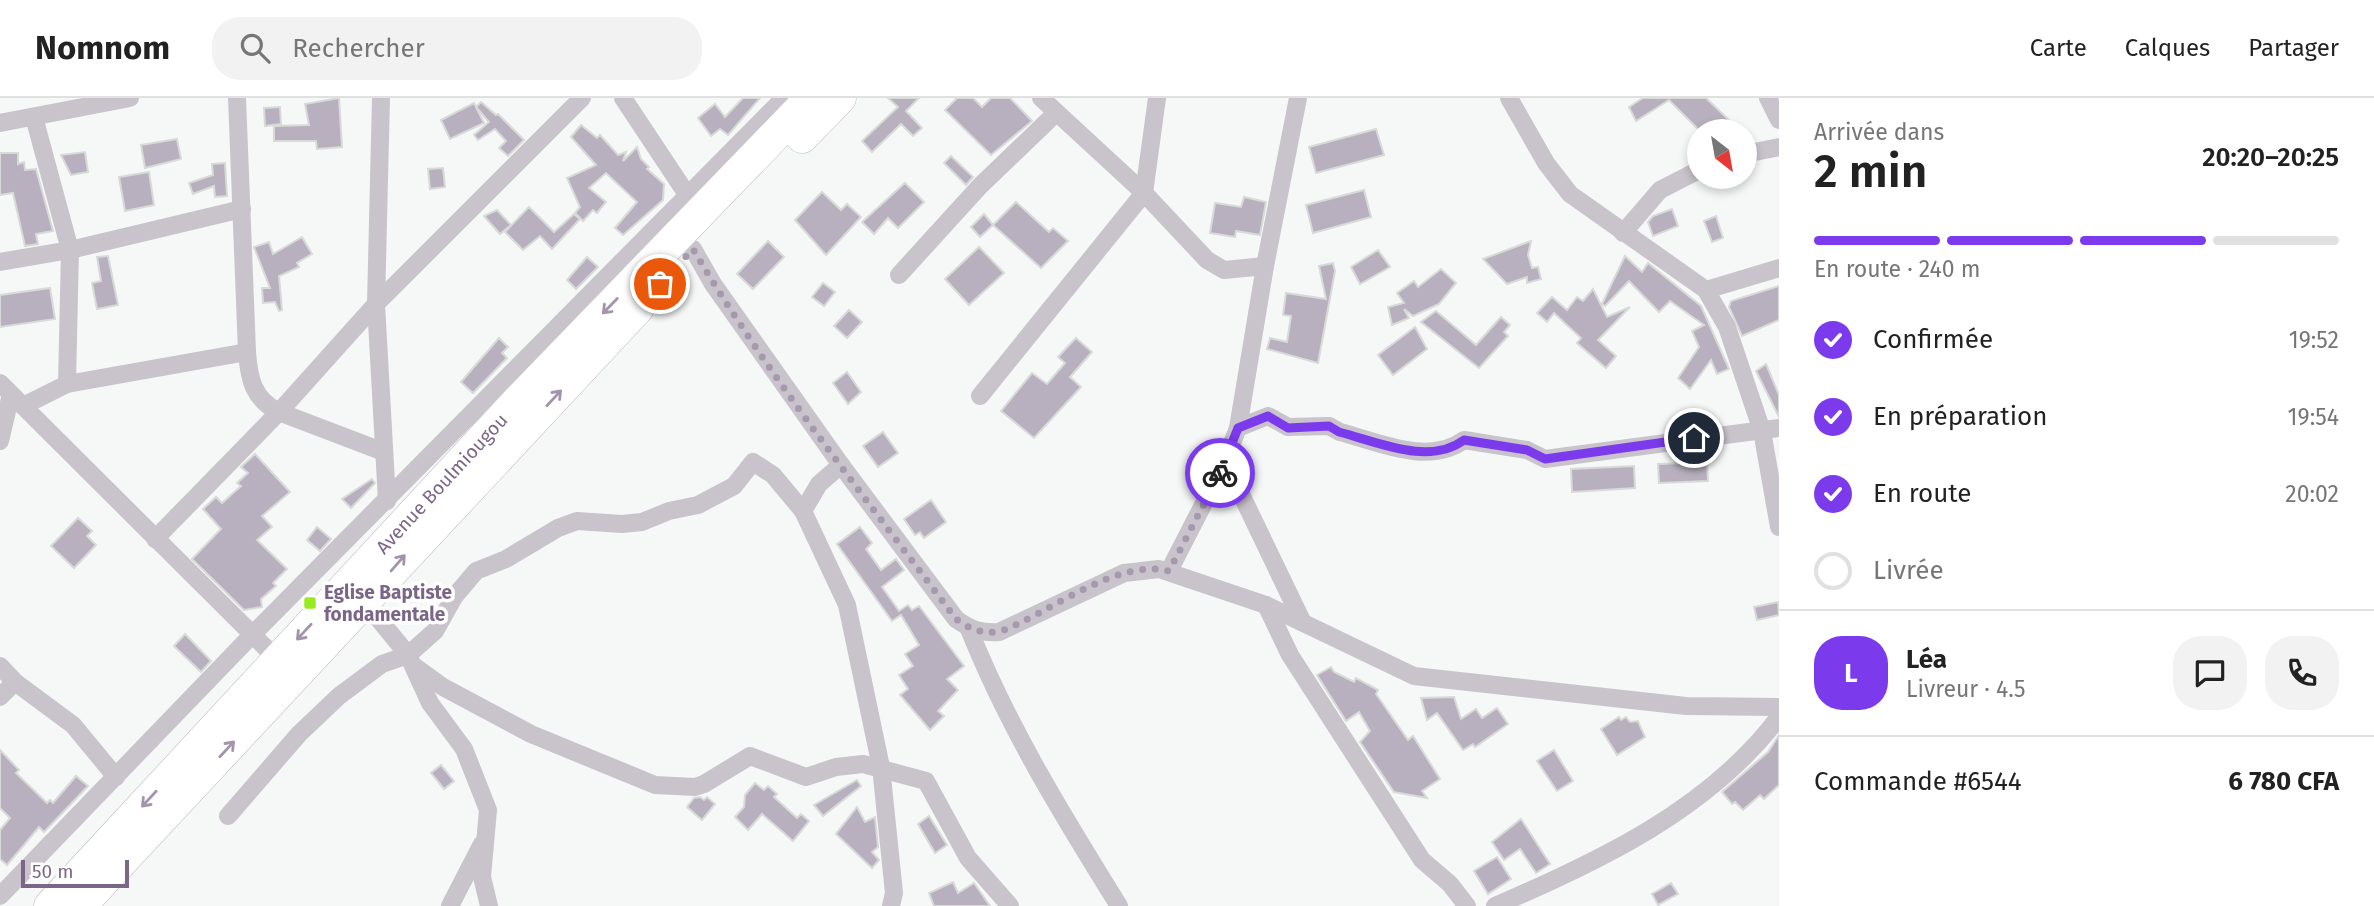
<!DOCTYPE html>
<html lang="fr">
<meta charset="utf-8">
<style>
:root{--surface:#fff;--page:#f2f2f2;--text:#222;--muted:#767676;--line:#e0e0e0;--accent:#7c3aed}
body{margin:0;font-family:"Fira Sans",sans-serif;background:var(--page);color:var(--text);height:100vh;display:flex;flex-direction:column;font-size:26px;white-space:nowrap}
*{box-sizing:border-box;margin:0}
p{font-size:23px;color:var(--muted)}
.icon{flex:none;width:38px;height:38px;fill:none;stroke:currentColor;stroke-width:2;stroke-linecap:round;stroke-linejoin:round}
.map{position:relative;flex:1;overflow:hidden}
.sheet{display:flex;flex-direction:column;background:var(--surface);width:595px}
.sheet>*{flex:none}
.needle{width:46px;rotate:149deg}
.tools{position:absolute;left:1687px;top:21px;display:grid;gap:14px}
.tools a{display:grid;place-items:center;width:70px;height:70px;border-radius:50%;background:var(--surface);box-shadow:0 4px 10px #0003;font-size:35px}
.scale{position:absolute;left:21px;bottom:18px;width:108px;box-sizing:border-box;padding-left:7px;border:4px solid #7b6688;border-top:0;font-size:19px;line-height:24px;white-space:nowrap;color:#7b6688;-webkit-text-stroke:5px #fff;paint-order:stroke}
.pin{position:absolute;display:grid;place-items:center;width:60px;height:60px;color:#fff;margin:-30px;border:4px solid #fff;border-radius:50%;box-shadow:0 2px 7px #0007}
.courier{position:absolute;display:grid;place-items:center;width:70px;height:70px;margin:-35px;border:5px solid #7c3aed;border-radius:50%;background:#fff;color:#222;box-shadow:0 2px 9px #0007}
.summary em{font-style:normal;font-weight:600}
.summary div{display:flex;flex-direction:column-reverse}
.summary{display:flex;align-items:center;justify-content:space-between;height:119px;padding:0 35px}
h1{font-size:46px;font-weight:600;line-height:52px}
.bar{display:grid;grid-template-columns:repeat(4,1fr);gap:10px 7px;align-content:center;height:84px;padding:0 35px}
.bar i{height:9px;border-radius:5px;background:var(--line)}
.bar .selected{background:var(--accent)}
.bar p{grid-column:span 4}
.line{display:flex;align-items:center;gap:18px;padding:0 35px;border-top:2px solid var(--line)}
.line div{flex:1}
.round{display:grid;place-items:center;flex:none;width:74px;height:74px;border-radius:28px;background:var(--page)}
ol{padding:0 35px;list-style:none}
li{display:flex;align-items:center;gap:21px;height:77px}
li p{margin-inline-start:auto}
li .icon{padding:7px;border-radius:50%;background:var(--accent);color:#fff;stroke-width:4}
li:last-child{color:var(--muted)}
li i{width:38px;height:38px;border:4px solid var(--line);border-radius:50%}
header{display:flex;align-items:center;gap:42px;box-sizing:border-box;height:98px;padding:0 35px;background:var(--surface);border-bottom:2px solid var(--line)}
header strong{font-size:33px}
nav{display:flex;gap:38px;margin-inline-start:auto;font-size:24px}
.search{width:490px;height:63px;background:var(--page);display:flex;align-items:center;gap:18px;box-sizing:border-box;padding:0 24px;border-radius:28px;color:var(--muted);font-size:26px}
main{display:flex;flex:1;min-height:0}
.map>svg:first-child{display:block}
</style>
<header>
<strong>Nomnom</strong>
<div class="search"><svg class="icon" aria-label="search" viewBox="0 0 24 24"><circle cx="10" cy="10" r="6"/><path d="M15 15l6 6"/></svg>Rechercher</div>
<nav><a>Carte</a><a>Calques</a><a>Partager</a></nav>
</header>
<main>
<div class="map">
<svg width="1779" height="808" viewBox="0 0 1779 808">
<rect width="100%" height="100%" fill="#f5f8f6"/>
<g fill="#b8b0be" stroke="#d8dad8" stroke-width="2">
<path d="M339,0L342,49L317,51L316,43H274V28L309,27L305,6Z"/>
<path d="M743,0H760L728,37L720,31L711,38L698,20L715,6L725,19Z"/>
<path d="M888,0H919L906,13L922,30L913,38L901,26L872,54L862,43L898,9Z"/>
<path d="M957,0H973L982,9L991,0H1010L1032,23L991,57L945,12Z"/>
<path d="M1643,0H1706L1730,23L1720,33H1700L1669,2L1636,23L1629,9Z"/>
<path d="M481,4L496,17L498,16L524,42L508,58L499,50L506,43L495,31L478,42L474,37L489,24L476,9Z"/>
<path d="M474,5L484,25L450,41L441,22Z"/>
<path d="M280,9L281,26L265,28L264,10Z"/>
<path d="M581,27L597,40L600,37L618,57L626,54L623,63L637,49L641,61L649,69L647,71L664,86L663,102L623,137L615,130L637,104L606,75L589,90L606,104L597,115L593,112L583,123L575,115L580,109L567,80L596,67L571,39Z"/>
<path d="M1376,31L1384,57L1316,75L1309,49Z"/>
<path d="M177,41L181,61L145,70L141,47Z"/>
<path d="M85,54L88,74L71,77L61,57Z"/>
<path d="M0,55H18V66L24,64L25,72L36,71L53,133L36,136L38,146L25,148L13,95L0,97Z"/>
<path d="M951,58L973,79L966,87L944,65Z"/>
<path d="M225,65L227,98L215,99L214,88L193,96L189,85L213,77L212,66Z"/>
<path d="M443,70L445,89L430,91L428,71Z"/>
<path d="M149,74L154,107L125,113L119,79Z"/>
<path d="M905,85L924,104L898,130L888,120L874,136L862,124Z"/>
<path d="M1364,92L1371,119L1313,135L1306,107Z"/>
<path d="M822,94L841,112L847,106L861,119L826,157L795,122Z"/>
<path d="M1244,99L1266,104L1260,137L1236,133L1235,139L1210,135L1215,105L1241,109Z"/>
<path d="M1016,104L1049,134L1053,130L1068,143L1041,170L993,127Z"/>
<path d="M529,109L554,134L574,116L580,121L552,151L540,138L523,152L505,134Z"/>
<path d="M1672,111L1678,128L1653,138L1648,124L1653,118Z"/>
<path d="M497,112L511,127L500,136L484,118Z"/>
<path d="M984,116L993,127L980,139L971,129Z"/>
<path d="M1716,118L1723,140L1712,144L1704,123Z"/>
<path d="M302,139L312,156L297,165L299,169L279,178L282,212L279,213L275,204L263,205L262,190H270L254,149L269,144L273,156Z"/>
<path d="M768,143L784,159L753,191L737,176Z"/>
<path d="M1531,143L1528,157L1532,170L1538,169L1541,181L1527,185V179L1507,186L1483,161Z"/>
<path d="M979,149L1004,175L969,207L945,181Z"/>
<path d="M1378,152L1390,169L1360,186L1351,169Z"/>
<path d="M108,158L118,207L97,211L92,185L101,183L97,159Z"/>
<path d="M1625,158L1642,174L1648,165L1701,208L1729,271L1717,276L1711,262L1690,291L1678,280L1699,249L1692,233L1704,227L1670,203L1659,214L1629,183L1605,208L1602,206Z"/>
<path d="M587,159L598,169L576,191L567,182Z"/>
<path d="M1333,165L1335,173L1318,265L1267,251L1270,240L1287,244L1291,218L1283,217L1286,195L1326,201L1319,168Z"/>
<path d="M1441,171L1456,185L1439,206L1413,218L1404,211L1409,220L1392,227L1388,209L1404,205L1397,195L1414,183L1418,189Z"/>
<path d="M823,185L835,194L824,208L812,199Z"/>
<path d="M1779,188V222L1742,238L1729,209L1731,203Z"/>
<path d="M50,190L55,221L0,229V197Z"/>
<path d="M1593,191L1607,219L1630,209L1598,242L1616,258L1606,270L1577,245L1581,240L1554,215L1547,224L1537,215L1552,199L1567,212L1577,199L1583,203Z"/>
<path d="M849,212L862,224L847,240L834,228Z"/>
<path d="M1436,213L1476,247L1501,219L1510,227L1504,234L1508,238L1479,270L1421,224Z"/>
<path d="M1415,229L1427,251L1393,277L1378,257Z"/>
<path d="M499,240L508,249L502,255L507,260L473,295L461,284Z"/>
<path d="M1076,240L1092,254L1070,279L1081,289L1034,340L1001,313L1032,275L1047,286L1065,265L1058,259Z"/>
<path d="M1766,266L1779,297V319L1756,273Z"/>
<path d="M847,274L861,294L848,306L833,285Z"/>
<path d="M883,334L898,355L878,369L863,348Z"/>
<path d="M255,356L290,394L262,418L272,429L257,442L287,471L273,485L276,488L261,501L262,509L244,512L192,461L221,431L203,411L216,399L222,405L241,388L237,385L248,375L241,369Z"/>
<path d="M1707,364L1708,383L1659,385L1658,366Z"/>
<path d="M1634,368L1635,390L1572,394L1571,371Z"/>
<path d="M372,381L375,385L351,410L342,401Z"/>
<path d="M931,402L946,424L924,440L920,434L915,437L904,421Z"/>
<path d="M78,420L92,433L87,438L96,447L74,470L51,448Z"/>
<path d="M317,429L331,441L320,453L307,442Z"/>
<path d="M860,429L872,445L866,451L881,472L896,461L904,472L882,489L899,513L908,507L912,512L919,508L964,568L947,581L958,592L938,613L944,618L930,632L900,597L908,591L899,577L913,568L905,556L919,547L901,517L892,523L837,446Z"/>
<path d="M1778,504L1779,517L1757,522L1754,509Z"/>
<path d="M185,536L211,563L201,574L174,548Z"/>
<path d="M1331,569L1334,574L1354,584L1356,580L1378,592L1376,596L1408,642L1413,638L1440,681L1422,693L1427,700L1394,694L1360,644L1370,633L1359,614L1346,623L1317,577Z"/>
<path d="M1454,599L1461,621L1476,611L1482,620L1497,610L1508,626L1475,649L1473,646L1463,652L1437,615L1427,622L1421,600Z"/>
<path d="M1619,619L1621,622L1626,619L1630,624L1638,623L1645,639L1617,657L1601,631Z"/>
<path d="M1779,637V687L1764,701L1760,697L1743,712L1735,704L1732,706L1722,694L1768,654Z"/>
<path d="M0,652L19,672L16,675L47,705L50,702L53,705L76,678L88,688L44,734L39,729L7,767L0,761V732L10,720L0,710Z"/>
<path d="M1554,652L1573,683L1557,693L1537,663Z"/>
<path d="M441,667L454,683L444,691L431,675Z"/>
<path d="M857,682L861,688L823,718L814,707Z"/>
<path d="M755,685L764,692L768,688L777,696L774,699L797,720L801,716L809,723L793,743L762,716L748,732L735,719L744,709L745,697Z"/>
<path d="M700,699L704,702L707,699L715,706L702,722L687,709L694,700Z"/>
<path d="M857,709L865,724L875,719L878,749L872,754L879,762L872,770L836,736Z"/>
<path d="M929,718L947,747L935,755L918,726Z"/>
<path d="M1521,721L1550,766L1536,775L1520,751L1504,762L1492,744Z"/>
<path d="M1497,759L1511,781L1488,796L1474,773Z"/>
<path d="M953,784L958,795L974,785L990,808H934L929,795Z"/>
<path d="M1671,785L1678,796L1658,807L1652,796Z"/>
</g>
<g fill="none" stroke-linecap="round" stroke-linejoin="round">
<g stroke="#bbb6be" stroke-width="33">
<g id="highway">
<path d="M802,39L840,0"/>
<path id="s1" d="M50,808L513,308L811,0"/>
<path d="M80,808L638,210"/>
</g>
</g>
<g stroke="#c9c3cc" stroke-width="18">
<path d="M237,0L247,254C249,281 253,301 279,314L384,354"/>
<path d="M381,0L376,206L387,403"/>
<path d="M623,0L688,98"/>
<path d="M1041,0L1144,95L1207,162L1224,172L1265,168"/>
<path d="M1509,0L1546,65L1570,96L1706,192L1727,229L1762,333L1779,429"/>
<path d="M1768,0L1779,22"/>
<path d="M34,19L70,152L67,286"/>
<path d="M0,25L130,0"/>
<path d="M1745,56L1779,49"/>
<path d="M1623,135L1660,92L1699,72"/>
<path d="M693,151L713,186L841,367L956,521C971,532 981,535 999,534L1124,475L1159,471L1266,507L1414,578L1686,608L1779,609"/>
<path d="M0,164L70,152L242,111"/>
<path d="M899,177L980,88L1056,15"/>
<path d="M1706,192L1779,170"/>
<path d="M0,285L278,562"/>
<path d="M980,298L1144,95L1157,0"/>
<path d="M23,308L67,286L247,254"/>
<path d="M1238,330L1268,318L1288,329L1329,328L1340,334C1378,344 1429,368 1464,342L1527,352L1545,361L1779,330"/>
<path d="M0,343L11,296"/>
<path d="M1231,349L1240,394L1302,523"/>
<path d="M841,367L819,386L803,413L847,507L881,669L894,795L891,808"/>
<path d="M155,441L279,314L376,206L582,0"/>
<path d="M1169,473L1222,370L1238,330L1265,168L1298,0"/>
<path d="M364,503L408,557L430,605L464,651L488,712L482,779L489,808"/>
<path d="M1266,507L1290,557L1422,762L1450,786L1467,808"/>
<path d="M969,531C1008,629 1063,718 1119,808"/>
<path d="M0,568L15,584L73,627L116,679"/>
<path d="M414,568L443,589L531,636L655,687L695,689L704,686L750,658L806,679L836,669L863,666L926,683L968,760L1010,808"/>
<path d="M0,599L15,584"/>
<path d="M228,718L299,636L339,598L382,566L408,557L435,533L454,499L476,473L506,461L558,430L577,423L622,426L642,424L669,413L698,407L734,388L753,364L773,377L803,413"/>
<path d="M0,798L251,538L784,0"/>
<path d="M450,808L482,746"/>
<path d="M1495,808C1598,764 1710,711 1779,619"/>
</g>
<use href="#highway" stroke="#fff" stroke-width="32"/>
</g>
<defs><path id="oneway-shaft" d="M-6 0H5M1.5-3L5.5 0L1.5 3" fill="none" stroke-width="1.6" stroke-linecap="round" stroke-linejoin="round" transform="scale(1.75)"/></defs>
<g stroke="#a394ac">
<use href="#oneway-shaft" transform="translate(610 208) rotate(134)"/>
<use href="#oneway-shaft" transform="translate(554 300) rotate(-47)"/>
<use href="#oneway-shaft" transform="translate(398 465) rotate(-49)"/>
<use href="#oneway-shaft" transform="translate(304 534) rotate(133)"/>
<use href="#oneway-shaft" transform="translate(227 651) rotate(-47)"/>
<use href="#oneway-shaft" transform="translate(149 701) rotate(133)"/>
</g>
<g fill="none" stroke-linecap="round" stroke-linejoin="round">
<path stroke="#a699ae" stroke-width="7" stroke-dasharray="0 12.6" d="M660,186L693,151C768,278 867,402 956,521C971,532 981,535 999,534C1048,516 1116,460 1169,473L1220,375"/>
<path stroke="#7c3aed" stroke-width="9" d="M1220,375L1238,330L1268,318L1288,330L1329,328L1339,334C1378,344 1429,368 1464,342L1527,352L1545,361L1694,340"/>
</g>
<rect fill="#9aea23" stroke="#fff" stroke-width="2.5" x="303" y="498" width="14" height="14" rx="3.5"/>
<g text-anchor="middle" stroke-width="7" stroke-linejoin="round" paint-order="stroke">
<g font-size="19" fill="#7b6688" stroke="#fff">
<text dy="7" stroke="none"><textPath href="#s1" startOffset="576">Avenue Boulmiougou</textPath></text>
</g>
<g font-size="19" font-weight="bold" fill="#7b6688" stroke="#fff" text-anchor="start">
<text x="324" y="501">Eglise Baptiste<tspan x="324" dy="22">fondamentale</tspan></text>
</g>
</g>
</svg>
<div class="tools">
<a><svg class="needle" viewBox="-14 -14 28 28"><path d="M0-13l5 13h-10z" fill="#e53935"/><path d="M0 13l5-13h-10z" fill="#767676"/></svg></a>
</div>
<div class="scale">50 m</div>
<div class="pin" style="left:660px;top:186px;background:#ea580c"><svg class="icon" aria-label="bag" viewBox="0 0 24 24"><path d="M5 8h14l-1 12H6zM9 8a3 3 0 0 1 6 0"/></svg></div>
<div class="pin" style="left:1694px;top:340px;background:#1f2937"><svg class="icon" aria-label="home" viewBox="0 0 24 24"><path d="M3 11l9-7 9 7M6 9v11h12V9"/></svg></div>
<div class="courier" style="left:1220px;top:375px"><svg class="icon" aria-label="bike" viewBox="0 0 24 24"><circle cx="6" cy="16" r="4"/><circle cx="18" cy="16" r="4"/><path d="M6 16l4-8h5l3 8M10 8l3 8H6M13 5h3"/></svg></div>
</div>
<section class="sheet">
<div class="summary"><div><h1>2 min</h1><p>Arrivée dans</p></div><em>20:20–20:25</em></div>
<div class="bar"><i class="selected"></i><i class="selected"></i><i class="selected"></i><i></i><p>En route · 240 m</p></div>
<ol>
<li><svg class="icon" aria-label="check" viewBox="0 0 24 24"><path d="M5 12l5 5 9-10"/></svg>Confirmée<p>19:52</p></li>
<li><svg class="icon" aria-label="check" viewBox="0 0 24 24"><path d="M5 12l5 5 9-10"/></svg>En préparation<p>19:54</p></li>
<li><svg class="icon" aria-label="check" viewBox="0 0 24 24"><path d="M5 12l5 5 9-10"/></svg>En route<p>20:02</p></li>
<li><i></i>Livrée</li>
</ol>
<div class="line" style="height:126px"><b class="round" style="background:var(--accent);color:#fff">L</b><div><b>Léa</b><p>Livreur · 4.5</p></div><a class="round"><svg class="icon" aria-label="chat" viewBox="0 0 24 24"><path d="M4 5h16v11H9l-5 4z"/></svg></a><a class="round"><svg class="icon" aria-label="phone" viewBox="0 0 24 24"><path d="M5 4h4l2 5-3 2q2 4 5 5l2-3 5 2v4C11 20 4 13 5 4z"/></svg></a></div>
<div class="line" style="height:91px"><div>Commande #6544</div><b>6 780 CFA</b></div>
</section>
</main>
